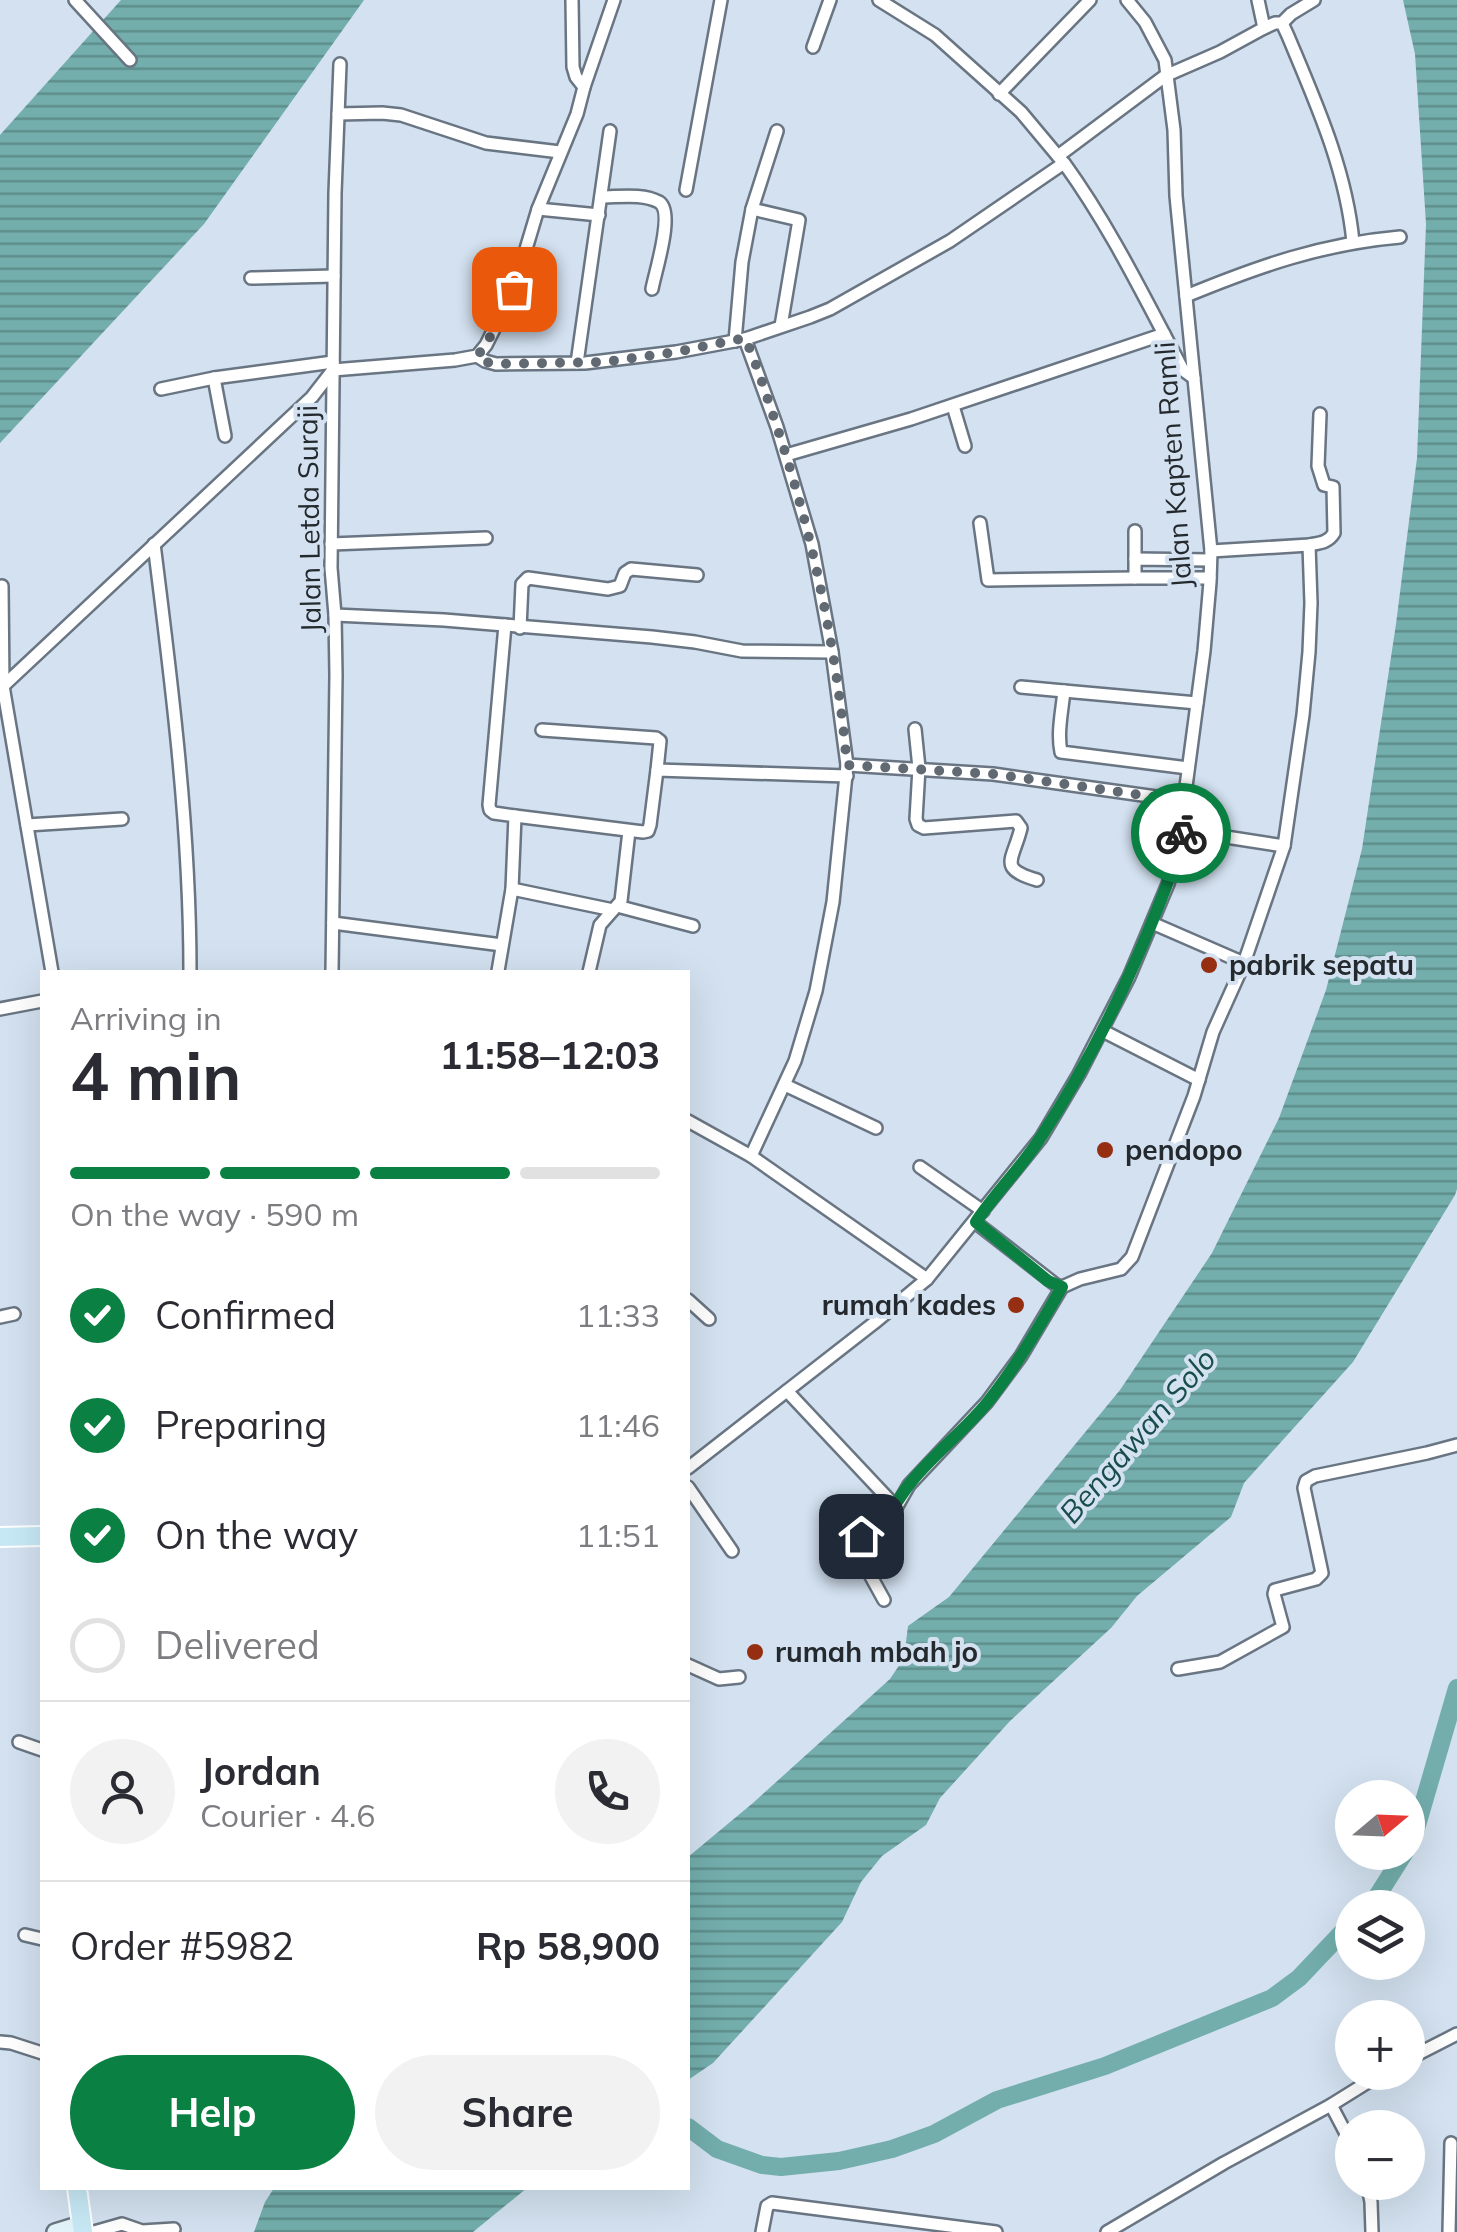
<!DOCTYPE html>
<meta charset="utf-8">
<style>
:root{--surface:#fff;--page:#f2f2f3;--text:#2b2b33;--muted:#7c7c81;--line:#e1e1e2;--accent:#0b8043}
body{margin:0;font-family:Mulish,sans-serif;background:var(--page);color:var(--text);height:100vh;display:flex;flex-direction:column;font-size:38px;white-space:nowrap}
*{box-sizing:border-box;margin:0}
p{font-size:32px;color:var(--muted)}
.icon{flex:none;width:55px;height:55px;fill:none;stroke:currentColor;stroke-width:2;stroke-linecap:round;stroke-linejoin:round}
.map{position:relative;flex:1;overflow:hidden}
.details{position:absolute;left:40px;top:970px;width:650px;height:1220px;display:flex;flex-direction:column;background:var(--surface);border-radius:0px;box-shadow:0 10px 40px #0002}
.details>*{flex:none}
.needle{width:65px;rotate:71deg}
.buttons{position:absolute;left:1335px;top:1780px;display:grid;gap:20px}
.buttons a{display:grid;place-items:center;width:90px;height:90px;border-radius:50%;background:var(--surface);box-shadow:0 10px 40px #0002;font-size:50px}
.pin{position:absolute;display:grid;place-items:center;width:85px;height:85px;color:#fff;margin:-42px;border-radius:20px;box-shadow:0 5px 15px #0006}
.courier{position:absolute;display:grid;place-items:center;width:100px;height:100px;margin:-50px;border:8px solid #0b8043;border-radius:50%;background:#fff;color:#222;box-shadow:0 2px 12px #0007}
.summary em{font-style:normal;font-weight:700}
.summary div{display:flex;flex-direction:column-reverse}
.summary{display:flex;align-items:center;justify-content:space-between;height:170px;padding:0 30px}
h1{font-size:65px;font-weight:700;line-height:75px}
.bar{display:grid;grid-template-columns:repeat(4,1fr);gap:15px 10px;align-content:center;height:120px;padding:0 30px}
.bar i{height:12px;border-radius:8px;background:var(--line)}
.bar .active{background:var(--accent)}
.bar p{grid-column:span 4}
.line{display:flex;align-items:center;gap:25px;padding:0 30px;border-top:2px solid var(--line)}
.line div{flex:1}
.round{display:grid;place-items:center;flex:none;width:105px;height:105px;border-radius:52px;background:var(--page)}
ol{padding:0 30px;list-style:none}
li{display:flex;align-items:center;gap:30px;height:110px}
li p{margin-inline-start:auto}
li .icon{padding:10px;border-radius:50%;background:var(--accent);color:#fff;stroke-width:4}
li:last-child{color:var(--muted)}
li i{width:55px;height:55px;border:5px solid var(--line);border-radius:50%}
.primary-button{display:flex;gap:20px;margin-top:auto;padding:20px 30px}
.primary-button a{flex:1;height:115px;border-radius:60px;background:var(--accent);color:#fff;font-size:40px;font-weight:700;line-height:115px;text-align:center}
.primary-button a+a{background:var(--page);color:var(--text)}
.map>svg:first-child{display:block}
</style>
<div class="map">
<svg width="1457" height="2232" viewBox="0 0 1457 2232">
<defs>
<pattern id="water-rules" width="6" height="5" patternUnits="userSpaceOnUse" patternTransform="scale(2.5)"><rect width="6" height="5" fill="#73aeac"/><path d="M0 2.5h6" fill="none" stroke="#5e8e8c"/></pattern>
</defs>
<rect width="100%" height="100%" fill="#d3e1f0"/>
<g fill="url(#water-rules)">
<path d="M121,0H364L204,224L0,443V135Z"/>
<path d="M1403,0H1457V1189L1455,1195L1353,1362L1244,1483L1231,1517L1137,1596L1111,1628L1010,1721L940,1798L926,1825L882,1856L861,1882L842,1922L713,2063L688,2080V1857L753,1803L890,1679L904,1658L908,1626L949,1597L1120,1390L1212,1253L1279,1118L1326,990L1362,849L1396,624L1417,458L1426,224L1415,54Z"/>
<path d="M274,2188H527L473,2232H254L265,2202Z"/>
</g>
<g fill="none" stroke-linecap="round" stroke-linejoin="round">
<g stroke="#73aeac" stroke-width="18">
<path d="M1408,1848L1413,1839L1457,1688"/>
<path d="M1367,1908L1376,1898L1405,1852"/>
<path d="M688,2127L717,2149L762,2165L781,2167L839,2161L892,2149L934,2134L997,2100L1105,2066L1272,1998L1299,1978L1352,1922"/>
</g>
<g stroke="#697582" stroke-width="16">
<g id="street">
<path d="M75,0L130,60"/>
<path d="M572,0L573,67L576,77L584,87"/>
<path d="M879,0L935,35L1021,112L1062,161"/>
<path d="M1282,23L1291,14L1314,0"/>
<path d="M1264,28L1275,23H1282L1288,36C1316,103 1346,169 1353,242"/>
<path d="M813,47L830,0"/>
<path d="M999,94L1090,0"/>
<path d="M338,114L382,113L401,115L486,143L560,152"/>
<path d="M1058,156L1165,76L1220,52L1264,28L1258,0"/>
<path d="M686,190L721,0"/>
<path d="M601,197C619,197 643,193 659,202C675,212 655,272 652,289"/>
<path d="M538,209L599,215"/>
<path d="M752,209L799,220L781,326"/>
<path d="M251,278L334,276"/>
<path d="M1186,296C1259,266 1321,244 1400,237"/>
<path d="M745,339L777,427L812,544L832,652L847,765L833,902L816,991L795,1061L751,1156"/>
<path d="M735,341L742,262L752,209L777,131"/>
<path d="M477,356L485,361L496,364L585,363L676,352L745,339L810,317L830,309L950,241L1064,163C1111,228 1145,299 1183,370L1194,378"/>
<path d="M577,363L610,131"/>
<path d="M214,378L225,436"/>
<path d="M161,389L214,378L333,362"/>
<path d="M953,406L965,446"/>
<path d="M786,455L911,419L1164,334"/>
<path d="M980,523L988,580L1135,578"/>
<path d="M154,544C172,686 190,829 190,972"/>
<path d="M331,544L486,538"/>
<path d="M1211,551L1309,545C1319,543 1328,543 1334,533L1333,487L1324,485L1318,466L1320,414"/>
<path d="M1135,559V531"/>
<path d="M1210,560L1135,559V578H1210"/>
<path d="M2,586L3,686L52,972"/>
<path d="M335,615L444,620L652,637L695,642L742,651L832,652"/>
<path d="M520,628L522,584L528,578L608,589L620,586L625,573L631,569L697,575"/>
<path d="M1021,687L1064,691C1062,711 1057,733 1061,752L1188,768"/>
<path d="M0,689L312,397L333,370L455,360L477,356L486,345L514,289L538,209L577,114L584,87L614,0"/>
<path d="M1064,691L1197,703"/>
<path d="M915,729L919,768L916,819L918,825L924,828L1016,821L1021,828C1013,861 997,868 1037,880"/>
<path d="M542,730L656,738L660,741L657,770"/>
<path d="M847,765L993,774L1185,801"/>
<path d="M515,816L643,832L648,831L650,825L657,770L847,776"/>
<path d="M27,825L122,819"/>
<path d="M1181,830L1284,846"/>
<path d="M512,889L613,910"/>
<path d="M617,906L693,926"/>
<path d="M333,923L502,945"/>
<path d="M1152,923L1244,963"/>
<path d="M498,971L512,889L515,816L494,813L490,810L489,805L505,625"/>
<path d="M332,972L336,675L335,615L331,568L335,193L340,64"/>
<path d="M589,972L600,925L621,901L629,831"/>
<path d="M0,1009L42,1001"/>
<path d="M1103,1031L1199,1080"/>
<path d="M785,1085L876,1128"/>
<path d="M688,1121L751,1156L927,1279"/>
<path d="M920,1167L983,1211"/>
<path d="M975,1222L1056,1285L1062,1287L1080,1279L1121,1269L1132,1257L1194,1096L1213,1032L1244,963L1284,846L1303,715L1309,652L1311,603L1309,545"/>
<path d="M688,1300L709,1319"/>
<path d="M0,1317L14,1314"/>
<path d="M787,1391L896,1507"/>
<path d="M688,1468L874,1323L927,1279L1041,1138L1079,1074L1129,977L1168,884L1177,854L1204,651L1210,582L1211,551L1176,196L1174,130L1165,60L1145,22L1127,0"/>
<path d="M688,1487L732,1551"/>
<path d="M884,1600L857,1551V1540L873,1531L882,1522L897,1506L909,1485L987,1402L1021,1356L1062,1287"/>
<path d="M688,1665L719,1679L739,1677"/>
<path d="M1178,1669L1220,1662L1283,1627L1274,1594L1275,1590L1316,1579L1322,1573L1304,1488L1306,1481L1315,1476L1427,1453L1457,1445"/>
<path d="M19,1742L42,1750"/>
<path d="M25,1935L42,1939"/>
<path d="M0,2042L11,2043L42,2053"/>
<path d="M1408,2059L1457,2034"/>
<path d="M1331,2105L1352,2145"/>
<path d="M1367,2182L1371,2202L1372,2232"/>
<path d="M94,2232L122,2224L142,2231L174,2229"/>
<path d="M762,2232L767,2206L772,2203L996,2232"/>
<path d="M1107,2232L1224,2163L1331,2105L1384,2072"/>
<path d="M1449,2232L1451,2143"/>
</g>
</g>
<g stroke="#697582" stroke-width="20">
<path id="secondary" d="M55,2232L81,2224"/>
</g>
<g stroke="#fff" stroke-width="22">
<g id="primary">
<path d="M0,1537L42,1536"/>
<path d="M77,2188L83,2232"/>
</g>
</g>
<use href="#street" stroke="#fff" stroke-width="11"/>
<use href="#secondary" stroke="#e3f4fa" stroke-width="15"/>
<use href="#primary" stroke="#c7e9f6" stroke-width="18"/>
</g>
<g fill="none" stroke-linecap="round" stroke-linejoin="round">
<path stroke="#616972" stroke-width="10" stroke-dasharray="0 18" d="M514,289L486,345L477,356L485,362L496,364L604,362L676,352L745,338C759,369 768,401 779,433C814,541 837,652 847,765L993,774L1184,801L1181,833"/>
<path stroke="#0b8043" stroke-width="12" d="M861,1536C887,1526 895,1501 912,1481C935,1453 964,1431 987,1403C1016,1367 1039,1327 1062,1287L1048,1281L976,1222C996,1192 1022,1167 1041,1137C1084,1071 1120,1000 1150,927C1163,895 1176,866 1181,833"/>
</g>
<g fill="#962e12" stroke="#d3e1f0" stroke-width="4">
<circle cx="1209" cy="965" r="10"/>
<circle cx="1105" cy="1150" r="10"/>
<circle cx="1016" cy="1305" r="10"/>
<circle cx="755" cy="1652" r="10"/>
</g>
<g text-anchor="middle" stroke-width="8" stroke-linejoin="round" paint-order="stroke">
<g font-size="28" fill="#24292e" stroke="#d3e1f0">
<text transform="translate(1173 465) rotate(-94)" y="10">Jalan Kapten Ramli</text>
<text transform="translate(309 519) rotate(-91)" y="10">Jalan Letda Suraji</text>
</g>
<g font-size="28" font-weight="bold" fill="#24292e" stroke="#d3e1f0" text-anchor="start">
<text x="1229" y="975">pabrik sepatu</text>
<text x="1125" y="1160">pendopo</text>
<text x="996" y="1315" text-anchor="end">rumah kades</text>
<text x="775" y="1662">rumah mbah jo</text>
</g>
<g font-size="30" font-style="italic" fill="#184d4b" stroke="#d3e1f0">
<text transform="translate(1138 1436) rotate(-49)" y="10">Bengawan Solo</text>
</g>
</g>
</svg>
<div class="buttons">
<a><svg class="needle" viewBox="-14 -14 28 28"><path d="M0-13l5 13h-10z" fill="#e53935"/><path d="M0 13l5-13h-10z" fill="#7c7c81"/></svg></a>
<a><svg class="icon" aria-label="layers" viewBox="0 0 24 24"><path d="M12 4l9 5-9 5-9-5zM3 14l9 5 9-5"/></svg></a>
<a>+</a>
<a>−</a>
</div>
<div class="pin" style="left:514px;top:289px;background:#ea580c"><svg class="icon" aria-label="bag" viewBox="0 0 24 24"><path d="M5 8h14l-1 12H6zM9 8a3 3 0 0 1 6 0"/></svg></div>
<div class="pin" style="left:861px;top:1536px;background:#1f2937"><svg class="icon" aria-label="home" viewBox="0 0 24 24"><path d="M3 11l9-7 9 7M6 9v11h12V9"/></svg></div>
<div class="courier" style="left:1181px;top:833px"><svg class="icon" aria-label="bike" viewBox="0 0 24 24"><circle cx="6" cy="16" r="4"/><circle cx="18" cy="16" r="4"/><path d="M6 16l4-8h5l3 8M10 8l3 8H6M13 5h3"/></svg></div>
<section class="details">
<div class="summary"><div><h1>4 min</h1><p>Arriving in</p></div><em>11:58–12:03</em></div>
<div class="bar"><i class="active"></i><i class="active"></i><i class="active"></i><i></i><p>On the way · 590 m</p></div>
<ol>
<li><svg class="icon" aria-label="check" viewBox="0 0 24 24"><path d="M5 12l5 5 9-10"/></svg>Confirmed<p>11:33</p></li>
<li><svg class="icon" aria-label="check" viewBox="0 0 24 24"><path d="M5 12l5 5 9-10"/></svg>Preparing<p>11:46</p></li>
<li><svg class="icon" aria-label="check" viewBox="0 0 24 24"><path d="M5 12l5 5 9-10"/></svg>On the way<p>11:51</p></li>
<li><i></i>Delivered</li>
</ol>
<div class="line" style="height:180px"><a class="round"><svg class="icon" aria-label="person" viewBox="0 0 24 24"><circle cx="12" cy="8" r="4"/><path d="M4 21q1-7 8-7t8 7"/></svg></a><div><b>Jordan</b><p>Courier · 4.6</p></div><a class="round"><svg class="icon" aria-label="phone" viewBox="0 0 24 24"><path d="M5 4h4l2 5-3 2q2 4 5 5l2-3 5 2v4C11 20 4 13 5 4z"/></svg></a></div>
<div class="line" style="height:130px"><div>Order #5982</div><b>Rp 58,900</b></div>
<div class="primary-button"><a>Help</a><a>Share</a></div>
</section>
</div>
